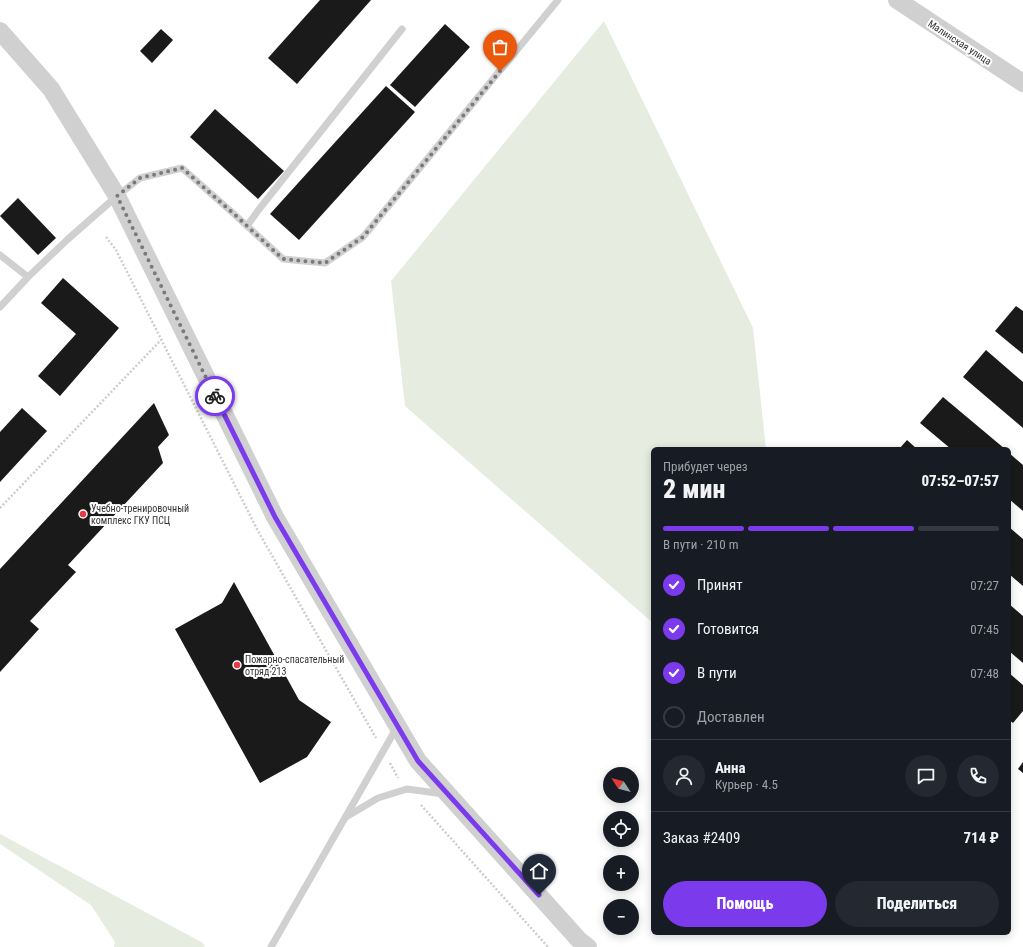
<!DOCTYPE html>
<html lang="ru">
<meta charset="utf-8">
<style>
:root{--surface:#171b24;--page:#242831;--text:#f1f3f6;--muted:#9ea1a6;--line:#363941;--accent:#7c3aed}
body{margin:0;font-family:"Roboto Condensed",sans-serif;background:var(--page);color:var(--text);height:100vh;display:flex;flex-direction:column;font-size:15px;white-space:nowrap}
*{box-sizing:border-box;margin:0}
p{font-size:13px;color:var(--muted)}
.icon{flex:none;width:22px;height:22px;fill:none;stroke:currentColor;stroke-width:2;stroke-linecap:round;stroke-linejoin:round}
.map{position:relative;flex:1;overflow:hidden}
.drawer{position:absolute;left:651px;top:447px;width:360px;height:488px;display:flex;flex-direction:column;background:var(--surface);border-radius:6px;box-shadow:0 2px 10px #0003}
.drawer>*{flex:none}
.needle{width:26px;rotate:306deg}
.controls{position:absolute;left:603px;top:767px;display:grid;gap:8px}
.controls a{display:grid;place-items:center;width:36px;height:36px;border-radius:50%;background:var(--surface);box-shadow:0 2px 10px #0003;font-size:20px}
.pin{position:absolute;display:grid;place-items:center;width:34px;height:34px;color:#fff;margin:-41px -17px;border-radius:50% 50% 50% 0;rotate:-45deg;box-shadow:0 0 4px #0007}
.pin .icon{rotate:45deg}
.courier{position:absolute;display:grid;place-items:center;width:40px;height:40px;margin:-20px;border:3px solid #7c3aed;border-radius:50%;background:#fff;color:#222;box-shadow:0 1px 5px #0007}
.summary em{font-style:normal;font-weight:800}
.summary div{display:flex;flex-direction:column-reverse}
.summary{display:flex;align-items:center;justify-content:space-between;height:68px;padding:0 12px}
h1{font-size:26px;font-weight:800;line-height:30px}
.bar{display:grid;grid-template-columns:repeat(4,1fr);gap:6px 4px;align-content:center;height:48px;padding:0 12px}
.bar i{height:5px;border-radius:3px;background:var(--line)}
.bar .current{background:var(--accent)}
.bar p{grid-column:span 4}
.line{display:flex;align-items:center;gap:10px;padding:0 12px;border-top:1px solid var(--line)}
.line div{flex:1}
.round{display:grid;place-items:center;flex:none;width:42px;height:42px;border-radius:21px;background:var(--page)}
ol{padding:0 12px;list-style:none}
li{display:flex;align-items:center;gap:12px;height:44px}
li p{margin-inline-start:auto}
li .icon{padding:4px;border-radius:50%;background:var(--accent);color:#fff;stroke-width:4}
li:last-child{color:var(--muted)}
li i{width:22px;height:22px;border:2px solid var(--line);border-radius:50%}
.cta{display:flex;gap:8px;margin-top:auto;padding:8px 12px}
.cta a{flex:1;height:46px;border-radius:24px;background:var(--accent);color:#fff;font-size:16px;font-weight:800;line-height:46px;text-align:center}
.cta a+a{background:var(--page);color:var(--text)}
.map>svg:first-child{display:block}
</style>
<div class="map">
<svg width="1023" height="947" viewBox="0 0 1023 947">
<rect width="100%" height="100%" fill="#fff"/>
<g fill="#e6ecdf">
<path d="M604,21L753,328L766,449H653V623L405,406L391,281Z"/>
<path d="M0,834L203,943L205,947H114L115,942L91,905L0,844Z"/>
</g>
<g fill="#1a1a1a">
<path d="M320,0H371L297,84L268,58Z"/>
<path d="M445,24L470,47L415,107L390,85Z"/>
<path d="M161,29L173,40L152,63L140,51Z"/>
<path d="M386,86L415,112L299,240L270,214Z"/>
<path d="M215,109L284,171L258,199L190,137Z"/>
<path d="M18,198L56,238L38,255L0,216Z"/>
<path d="M63,278L119,328L60,396L38,376L76,334L41,303Z"/>
<path d="M1016,306L1023,311V354L995,331Z"/>
<path d="M986,350L1023,382V428L963,377Z"/>
<path d="M943,397L1005,449H951L920,423Z"/>
<path d="M154,403L169,435L158,447L163,463L68,565L76,572L30,621L39,629L0,672V569Z"/>
<path d="M22,408L47,431L0,482V432Z"/>
<path d="M907,440L917,449H899Z"/>
<path d="M1009,453L1023,465V511L1009,499Z"/>
<path d="M1009,527L1023,539V586L1009,574Z"/>
<path d="M234,582L299,700L331,722L307,757L260,783L175,629L222,603Z"/>
<path d="M1009,604L1023,616V663L1009,651Z"/>
<path d="M1009,673L1023,685V711L1013,723L1009,720Z"/>
<path d="M1023,762V773L1018,769Z"/>
</g>
<g fill="none" stroke-linecap="round" stroke-linejoin="round">
<g stroke="#cdcdcd" stroke-width="2.5" stroke-dasharray="2 2" stroke-linecap="butt">
<path d="M106,237L116,250L258,531L376,738"/>
<path d="M0,508L161,340"/>
<path d="M390,763L398,778"/>
<path d="M421,805L548,947"/>
</g>
<g stroke="#d0d0d0" stroke-width="7">
<path d="M247,226L260,208L402,29"/>
<path d="M0,255L28,277"/>
<path d="M0,307L28,277L68,239L117,196L140,178L182,168L234,214L283,259L325,263L363,237L558,0"/>
<path d="M346,817L378,798L407,789L444,794"/>
<path d="M271,947L397,727"/>
</g>
<g stroke="#d0d0d0" stroke-width="18">
<path d="M897,0L1023,83"/>
<path d="M0,31L51,89L117,196L275,517L418,761L579,940L588,947"/>
</g>
</g>
<g fill="none" stroke-linecap="round" stroke-linejoin="round">
<path stroke="#7a7a7a" stroke-width="4" stroke-dasharray="0 7.2" d="M215,396L117,196L140,178L182,168L234,214L283,259L325,263L363,237L500,71"/>
<path stroke="#7c3aed" stroke-width="5" d="M215,396L275,517L418,761L539,895"/>
</g>
<g fill="#e63946" stroke="#fff" stroke-width="1.5">
<circle cx="83" cy="514" r="4"/>
<circle cx="237" cy="665" r="4"/>
</g>
<g text-anchor="middle" stroke-width="4" stroke-linejoin="round" paint-order="stroke">
<g font-size="10" fill="#333" stroke="#fff">
<text transform="translate(960 42) rotate(33)" y="4">Малинская улица</text>
</g>
<g font-size="10" fill="#333" stroke="#fff" text-anchor="start">
<text x="91" y="512">Учебно-тренировочный<tspan x="91" dy="12">комплекс ГКУ ПСЦ</tspan></text>
<text x="245" y="663">Пожарно-спасательный<tspan x="245" dy="12">отряд 213</tspan></text>
</g>
</g>
</svg>
<div class="controls">
<a><svg class="needle" viewBox="-14 -14 28 28"><path d="M0-13l5 13h-10z" fill="#e53935"/><path d="M0 13l5-13h-10z" fill="#9ea1a6"/></svg></a>
<a><svg class="icon" aria-label="locate" viewBox="0 0 24 24"><circle cx="12" cy="12" r="6"/><path d="M12 2v4M12 18v4M2 12h4M18 12h4"/></svg></a>
<a>+</a>
<a>−</a>
</div>
<div class="pin" style="left:500px;top:71px;background:#ea580c"><svg class="icon" aria-label="bag" viewBox="0 0 24 24"><path d="M5 8h14l-1 12H6zM9 8a3 3 0 0 1 6 0"/></svg></div>
<div class="pin" style="left:539px;top:895px;background:#1f2937"><svg class="icon" aria-label="home" viewBox="0 0 24 24"><path d="M3 11l9-7 9 7M6 9v11h12V9"/></svg></div>
<div class="courier" style="left:215px;top:396px"><svg class="icon" aria-label="bike" viewBox="0 0 24 24"><circle cx="6" cy="16" r="4"/><circle cx="18" cy="16" r="4"/><path d="M6 16l4-8h5l3 8M10 8l3 8H6M13 5h3"/></svg></div>
<section class="drawer">
<div class="summary"><div><h1>2 мин</h1><p>Прибудет через</p></div><em>07:52–07:57</em></div>
<div class="bar"><i class="current"></i><i class="current"></i><i class="current"></i><i></i><p>В пути · 210 m</p></div>
<ol>
<li><svg class="icon" aria-label="check" viewBox="0 0 24 24"><path d="M5 12l5 5 9-10"/></svg>Принят<p>07:27</p></li>
<li><svg class="icon" aria-label="check" viewBox="0 0 24 24"><path d="M5 12l5 5 9-10"/></svg>Готовится<p>07:45</p></li>
<li><svg class="icon" aria-label="check" viewBox="0 0 24 24"><path d="M5 12l5 5 9-10"/></svg>В пути<p>07:48</p></li>
<li><i></i>Доставлен</li>
</ol>
<div class="line" style="height:72px"><a class="round"><svg class="icon" aria-label="person" viewBox="0 0 24 24"><circle cx="12" cy="8" r="4"/><path d="M4 21q1-7 8-7t8 7"/></svg></a><div><b>Анна</b><p>Курьер · 4.5</p></div><a class="round"><svg class="icon" aria-label="chat" viewBox="0 0 24 24"><path d="M4 5h16v11H9l-5 4z"/></svg></a><a class="round"><svg class="icon" aria-label="phone" viewBox="0 0 24 24"><path d="M5 4h4l2 5-3 2q2 4 5 5l2-3 5 2v4C11 20 4 13 5 4z"/></svg></a></div>
<div class="line" style="height:52px"><div>Заказ #2409</div><b>714 ₽</b></div>
<div class="cta"><a>Помощь</a><a>Поделиться</a></div>
</section>
</div>
